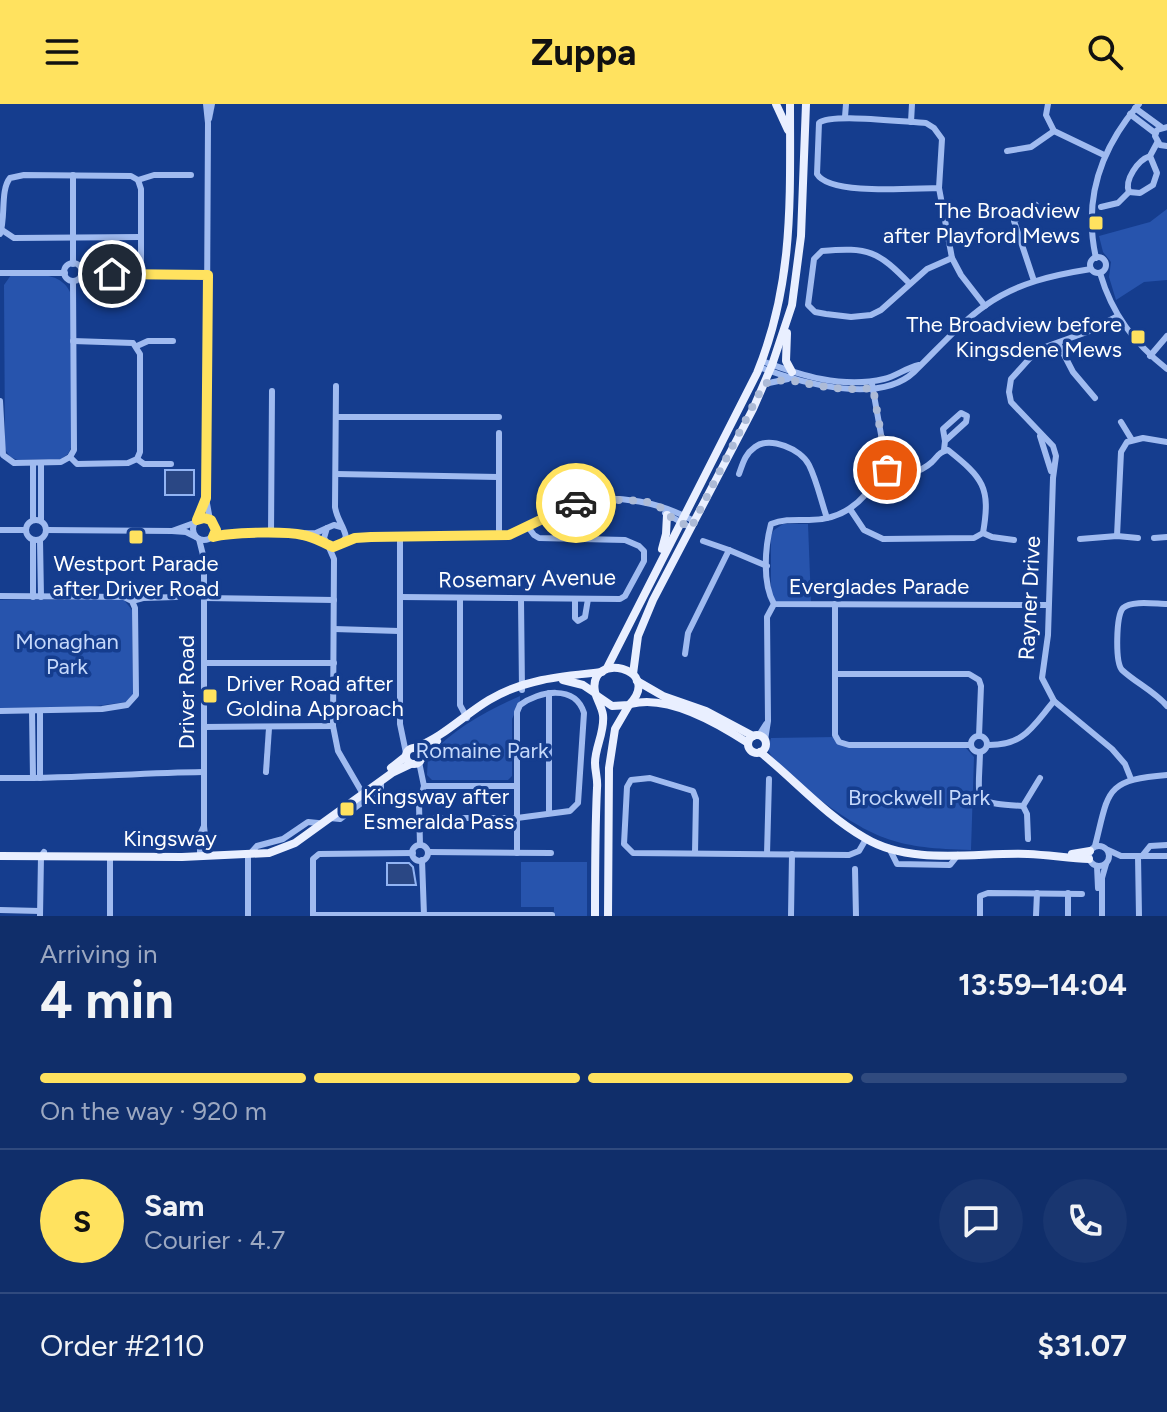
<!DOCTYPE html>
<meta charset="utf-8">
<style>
:root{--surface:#102e6a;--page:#193670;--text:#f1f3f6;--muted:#9ca8c1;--line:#304a7e;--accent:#ffe25f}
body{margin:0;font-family:Figtree,sans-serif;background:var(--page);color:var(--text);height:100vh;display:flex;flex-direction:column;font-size:30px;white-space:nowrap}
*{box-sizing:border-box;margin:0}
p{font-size:26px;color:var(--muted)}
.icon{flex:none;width:44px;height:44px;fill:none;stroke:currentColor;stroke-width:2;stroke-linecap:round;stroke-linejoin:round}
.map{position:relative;height:812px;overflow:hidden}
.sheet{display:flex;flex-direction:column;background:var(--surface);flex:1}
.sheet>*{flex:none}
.pin{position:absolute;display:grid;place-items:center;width:68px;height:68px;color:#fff;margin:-34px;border:4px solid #fff;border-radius:50%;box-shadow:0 2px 8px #0007}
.courier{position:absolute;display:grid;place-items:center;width:80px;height:80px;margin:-40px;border:6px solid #ffe25f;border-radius:50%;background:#fff;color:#222;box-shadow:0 2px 10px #0007}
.headline em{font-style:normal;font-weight:700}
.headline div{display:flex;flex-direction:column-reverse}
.headline{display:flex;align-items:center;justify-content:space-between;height:136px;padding:0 40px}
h1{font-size:52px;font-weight:700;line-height:60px}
.bar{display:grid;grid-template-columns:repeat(4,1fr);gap:12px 8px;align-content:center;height:96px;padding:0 40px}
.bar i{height:10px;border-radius:6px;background:var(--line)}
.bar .active{background:var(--accent)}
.bar p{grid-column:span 4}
.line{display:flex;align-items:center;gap:20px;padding:0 40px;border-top:2px solid var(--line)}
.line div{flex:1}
.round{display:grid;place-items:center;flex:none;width:84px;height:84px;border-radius:42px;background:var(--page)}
header{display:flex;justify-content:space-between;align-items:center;height:104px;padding:0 40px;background:var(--accent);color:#111;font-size:36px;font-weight:700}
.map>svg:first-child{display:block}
</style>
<header><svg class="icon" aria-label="menu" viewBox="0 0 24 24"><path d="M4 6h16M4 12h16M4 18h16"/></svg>Zuppa<svg class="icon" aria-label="search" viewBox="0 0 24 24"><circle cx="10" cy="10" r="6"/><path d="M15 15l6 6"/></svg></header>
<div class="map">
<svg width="1167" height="812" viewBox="0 0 1167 812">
<rect width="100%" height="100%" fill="#153d8e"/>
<g fill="#2754ad">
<path d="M1167,105V176L1144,178L1116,196L1109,173L1111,158L1103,148L1099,132L1150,118Z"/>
<path d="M11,171C33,171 61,166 71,190L72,342L68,350L61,355L18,356L10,353L5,345L4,181Z"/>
<path d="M783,420H808L811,498H776L771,490V431L774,426Z"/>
<path d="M0,496H124L132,506L133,590L126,598L89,603L0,604Z"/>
<path d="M520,592V598L512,615V672L508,676H432L427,671L428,653C453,625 486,607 520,592Z"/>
<path d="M836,633L843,639L966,644L974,653L971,746C898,744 876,737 816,693C795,677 781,669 768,646L771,634Z"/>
<path d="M521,758H587V812H554V803H521Z"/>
</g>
<g fill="#2a4784" stroke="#92b4f3" stroke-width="2">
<rect x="165" y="366" width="29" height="25"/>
<path d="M387,759H409L413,763L416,781H387Z"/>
</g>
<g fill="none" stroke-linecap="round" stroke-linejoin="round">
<g stroke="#a0bbf0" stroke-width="6">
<path d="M206,0L208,19L206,394L210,416"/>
<path d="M1048,0L1046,11L1054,27L1104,51"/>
<path d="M1135,4L1161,23"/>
<path d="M1130,10L1155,29"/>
<path d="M845,13L846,0"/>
<path d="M209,15L212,0"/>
<path d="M911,18L912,0"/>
<path d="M1167,23L1157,26L1155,32L1160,41L1167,42"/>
<path d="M1007,47L1031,43L1054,27"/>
<path d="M1150,52L1157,69L1153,81L1140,89L1129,88C1124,76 1138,56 1150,52L1157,39"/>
<path d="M73,71V160"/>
<path d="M138,76L154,71H191"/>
<path d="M939,84C914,84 830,92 817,70L819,19C831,9 905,18 926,19L934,24L942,35L939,84L952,154L961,171L985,202"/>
<path d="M1101,103L1118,99L1129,88"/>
<path d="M2,126L14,134L140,133"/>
<path d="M0,130C6,113 0,86 10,74L24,71L131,72L138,76L141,85V171"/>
<circle cx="1098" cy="161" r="8"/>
<path d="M1096,154C1083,96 1101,44 1139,0"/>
<circle cx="73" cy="168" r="9"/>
<path d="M82,168L208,171"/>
<path d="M0,169H65"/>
<path d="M1100,169C1112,210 1134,239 1167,265"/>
<path d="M1034,177L1014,117L1036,101"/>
<path d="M910,180C878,147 869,143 822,147L814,155L808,201L815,208L826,210L851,213L871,211L881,206L927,165L952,154"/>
<path d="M1118,212L1087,228L1045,243L1030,254L1011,275L1009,288L1011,298L1053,342L1056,352L1053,374L1048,531L1042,574L1054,597L1112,645L1125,660L1131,675"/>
<path d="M1058,239L1073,268L1095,294"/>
<path d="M137,242L148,237H173"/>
<path d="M1150,252L1167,232"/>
<path d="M762,257C800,271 842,285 884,275C896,272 906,264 919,261"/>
<path d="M759,263C798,278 878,302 914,268C937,246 960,219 986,201C1017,179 1053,171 1091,165"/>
<path d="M764,280L788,275"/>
<path d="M872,280L882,336V360"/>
<path d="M336,282L335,403C337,416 344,422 346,433L339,442L328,441L324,434L327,424L334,421L341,423"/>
<path d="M0,297L3,351L14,359L61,358L70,353L74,346L73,177"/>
<path d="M336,313H499"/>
<path d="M1121,318L1132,336"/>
<path d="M1040,332L1051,367"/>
<path d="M944,346L945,337L966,318L967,312L961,309L943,325L945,337"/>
<path d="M70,353L77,360L128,359L137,355L140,348V250L133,239L73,237"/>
<path d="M137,355L144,360H171"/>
<path d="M33,359V416"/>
<path d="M41,359V416"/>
<circle cx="880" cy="367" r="7"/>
<path d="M336,370L498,373"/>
<path d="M739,370C743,359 745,350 755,343C770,332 801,345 809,361C817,377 821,397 827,414"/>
<path d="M878,373C862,400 841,416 809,416C796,416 783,415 771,420C765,443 762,479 774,500L1047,501"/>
<path d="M850,405L864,426L883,435L974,434L983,429C991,383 983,374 948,346C939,348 938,352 932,358C919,370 904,371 887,368"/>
<path d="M665,409L691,424"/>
<circle cx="204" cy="425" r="11"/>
<circle cx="36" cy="426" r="10"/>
<path d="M194,419L172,427L186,428L196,433"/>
<path d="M0,426H26"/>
<path d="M47,426L172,427"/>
<path d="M983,429L992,433L1014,436"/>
<path d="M271,430L272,287"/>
<path d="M499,432V329"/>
<path d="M1117,432L1121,348L1127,338L1143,334L1167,338"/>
<path d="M213,433L225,430L316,429L327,424"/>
<path d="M400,433V620L406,649"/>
<path d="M1154,434L1167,433"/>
<path d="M199,435L204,455V722L207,752"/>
<path d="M1080,435L1117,432L1138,434"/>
<path d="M33,436V493"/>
<path d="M40,436L41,493"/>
<path d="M703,437L729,446"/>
<path d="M343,439L355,434L371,433L509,431L581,396C620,391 660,398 694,417"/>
<path d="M328,441L334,455L333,622L338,647L363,690"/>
<path d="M0,492L124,493L132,497L135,504L136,591L127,601L102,605L0,607"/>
<path d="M400,493L620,495L625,492L644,457V447L639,442L625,436L539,434L534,431L528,423"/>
<path d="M204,494L334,496"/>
<path d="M460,495V601L467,614"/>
<path d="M575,495V514L578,517L585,513L588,495"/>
<path d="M521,496L522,586"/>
<path d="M132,497L143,494L176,493"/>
<path d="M835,500V631L839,638L849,641H971"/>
<path d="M1167,500C1156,500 1132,496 1123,504C1116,512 1115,558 1122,566C1136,579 1154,587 1167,602"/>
<path d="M334,525L399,527"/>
<path d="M685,550L688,529L729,446L767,462"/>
<path d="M205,559H334"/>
<path d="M835,570H969L979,576L981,582L979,632"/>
<path d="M549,589V709"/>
<path d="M32,607L33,674"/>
<path d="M40,607V674"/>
<path d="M204,623L333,622"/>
<path d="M759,631L766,620"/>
<circle cx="979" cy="640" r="8"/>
<path d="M765,636L768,617L767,513L774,500"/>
<path d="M987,641C1024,642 1032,623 1054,597"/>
<path d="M980,648C979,697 970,699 1023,702"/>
<path d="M419,658L424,682L419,700L420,741"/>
<path d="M266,668L269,624"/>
<path d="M0,674C68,675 135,669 203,668"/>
<path d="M424,682H516"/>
<path d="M1023,702L1027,710L1028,735"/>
<path d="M1023,702L1040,674"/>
<path d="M330,714L340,715L381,684V677"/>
<path d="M419,714H517V608L520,601C539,587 575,580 584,609L578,699L570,707L517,714V749"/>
<circle cx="420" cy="749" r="8"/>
<circle cx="1099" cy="752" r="10"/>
<path d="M1095,742C1109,687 1104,676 1167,671"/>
<path d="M889,744L897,760L950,761L958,751"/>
<path d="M1108,746L1121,752H1167"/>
<path d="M428,748L551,749"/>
<path d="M695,749L696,695L693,687L650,674L631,676L627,683L624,740L633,749L849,751L859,747L866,735"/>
<path d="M767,750L769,675"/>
<path d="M1138,752L1139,812"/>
<path d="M1142,752L1150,742L1167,741"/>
<path d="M200,753V731L204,722"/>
<path d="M422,756L424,811"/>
<path d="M1097,762L1098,784"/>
<path d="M855,765L856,812"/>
<path d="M0,806L40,807"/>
<path d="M313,811H552"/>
<path d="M40,812L41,752L44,748"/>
<path d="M110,812V752"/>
<path d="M248,812V752L257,742L283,735L308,718L318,719"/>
<path d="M313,812V755L319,750L413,749"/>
<path d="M791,812L792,750"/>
<path d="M980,812V792L988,789L1082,790"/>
<path d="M1036,812L1037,789"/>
<path d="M1068,812V789"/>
<path d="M1102,812V774L1106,760"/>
</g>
<g stroke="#e9efff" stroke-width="8">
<path d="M776,0L788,26"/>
<path d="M787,229L786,257L792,268"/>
<path d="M662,445L666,430L667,411"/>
<path d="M607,564L757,269C794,179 790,95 790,0"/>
<path d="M633,570L638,532L653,496L753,305L772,261L792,201L801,132L806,0"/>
<path d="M563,576L583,581L595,589"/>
<path d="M637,577L663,592L706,607L753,632"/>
<path d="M631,600C667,590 719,620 748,639"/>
<circle cx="757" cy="640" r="9"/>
<path d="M416,643C443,633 464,611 489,596C524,575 563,572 602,568"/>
<circle cx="414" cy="652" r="8"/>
<path d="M760,648C795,676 825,711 865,734C911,762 977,748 1028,750C1048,751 1069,754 1089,755"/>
<path d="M422,652L437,637"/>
<path d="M391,664L405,653"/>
<path d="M1072,750L1090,747"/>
<path d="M0,752L182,753L269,749L295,739L392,669L411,660"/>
<path d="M595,812C595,769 595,726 597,684C598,675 595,668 595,659C595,643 605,628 603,611C602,603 597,596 595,588C587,546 665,564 629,601L612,602L596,591"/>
<path d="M608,812L609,664L615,625L629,601"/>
</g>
</g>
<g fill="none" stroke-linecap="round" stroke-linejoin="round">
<path stroke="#adbbd7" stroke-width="8" stroke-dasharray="0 14.4" d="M576,399L590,395L645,397L660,403L667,411L691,424L764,280C786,272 800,279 821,282C838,285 856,286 873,284L882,336V360L887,366"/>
<path stroke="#ffe25f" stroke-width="10" d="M112,170L208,171L206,394L197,416L204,414L211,416L216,426L213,433C230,428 285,427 303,431C315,433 323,439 333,443L355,434L371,433L509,431L576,399"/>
</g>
<g fill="#ffe25f" stroke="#153d8e" stroke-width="3">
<rect x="1088" y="111" width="16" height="16" rx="4"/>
<rect x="1130" y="225" width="16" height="16" rx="4"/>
<rect x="128" y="425" width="16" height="16" rx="4"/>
<rect x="202" y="584" width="16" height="16" rx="4"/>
<rect x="339" y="697" width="16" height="16" rx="4"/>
</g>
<g text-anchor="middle" stroke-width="7" stroke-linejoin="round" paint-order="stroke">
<g font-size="22" fill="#fff" stroke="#153d8e" text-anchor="end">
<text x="1080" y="114">The Broadview<tspan x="1080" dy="25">after Playford Mews</tspan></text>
<text x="1122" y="228">The Broadview before<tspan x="1122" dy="25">Kingsdene Mews</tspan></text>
<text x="136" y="467" text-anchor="middle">Westport Parade<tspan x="136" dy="25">after Driver Road</tspan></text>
<text x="226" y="587" text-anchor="start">Driver Road after<tspan x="226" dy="25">Goldina Approach</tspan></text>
<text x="363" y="700" text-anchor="start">Kingsway after<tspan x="363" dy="25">Esmeralda Pass</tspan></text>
</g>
<g font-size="22" fill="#fff" stroke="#153d8e">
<text transform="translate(527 474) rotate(-1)" y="8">Rosemary Avenue</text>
<text x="879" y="490">Everglades Parade</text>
<text transform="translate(1029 494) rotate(-87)" y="8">Rayner Drive</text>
<text transform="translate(186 588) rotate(-90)" y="8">Driver Road</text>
<text x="170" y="742">Kingsway</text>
</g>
<g font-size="22" fill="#c6d9fb" stroke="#153d8e">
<text x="67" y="545">Monaghan<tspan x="67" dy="25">Park</tspan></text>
<text x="482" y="654">Romaine Park</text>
<text x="919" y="701">Brockwell Park</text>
</g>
</g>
</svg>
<div class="pin" style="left:887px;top:366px;background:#ea580c"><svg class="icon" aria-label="bag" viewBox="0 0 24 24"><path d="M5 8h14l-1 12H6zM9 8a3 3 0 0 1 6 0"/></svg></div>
<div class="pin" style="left:112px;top:170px;background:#1f2937"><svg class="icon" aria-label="home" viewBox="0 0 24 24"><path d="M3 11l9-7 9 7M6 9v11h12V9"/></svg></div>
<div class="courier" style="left:576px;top:399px"><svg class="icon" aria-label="car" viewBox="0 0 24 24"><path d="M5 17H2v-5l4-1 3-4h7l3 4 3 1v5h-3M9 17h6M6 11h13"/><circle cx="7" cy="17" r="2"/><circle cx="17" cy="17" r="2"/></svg></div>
</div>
<section class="sheet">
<div class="headline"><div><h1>4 min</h1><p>Arriving in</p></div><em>13:59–14:04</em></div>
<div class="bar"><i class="active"></i><i class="active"></i><i class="active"></i><i></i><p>On the way · 920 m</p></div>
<div class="line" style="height:144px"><b class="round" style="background:var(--accent);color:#111">S</b><div><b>Sam</b><p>Courier · 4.7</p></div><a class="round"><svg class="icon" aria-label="chat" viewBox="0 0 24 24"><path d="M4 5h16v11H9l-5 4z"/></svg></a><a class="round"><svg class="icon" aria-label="phone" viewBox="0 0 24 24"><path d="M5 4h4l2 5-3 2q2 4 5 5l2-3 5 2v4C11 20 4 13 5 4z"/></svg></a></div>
<div class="line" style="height:104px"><div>Order #2110</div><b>$31.07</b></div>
</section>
